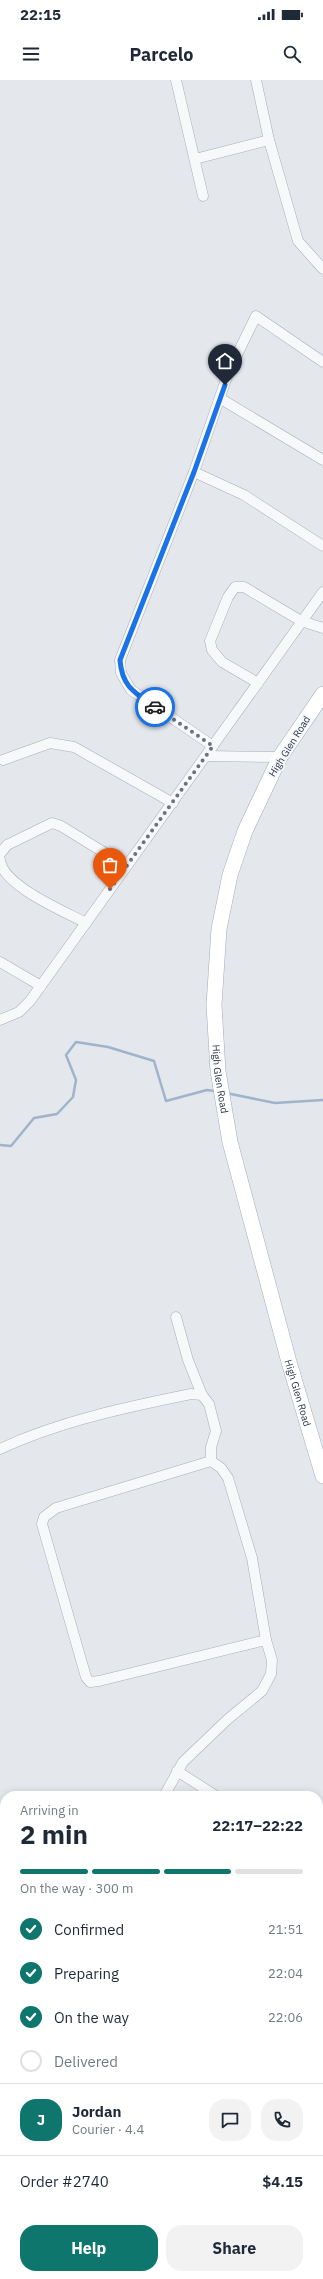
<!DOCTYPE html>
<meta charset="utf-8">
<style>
:root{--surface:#fff;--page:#f2f2f3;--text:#1f2937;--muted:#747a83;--line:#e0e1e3;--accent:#0f766e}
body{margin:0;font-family:"IBM Plex Sans",sans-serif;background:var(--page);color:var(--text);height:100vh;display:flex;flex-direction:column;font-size:15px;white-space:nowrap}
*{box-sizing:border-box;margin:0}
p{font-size:13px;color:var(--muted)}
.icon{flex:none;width:22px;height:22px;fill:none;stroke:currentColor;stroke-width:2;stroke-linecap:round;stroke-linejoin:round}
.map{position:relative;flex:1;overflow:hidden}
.sheet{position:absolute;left:0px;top:1711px;width:323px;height:488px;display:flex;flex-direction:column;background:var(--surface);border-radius:16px 16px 0 0;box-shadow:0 2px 10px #0003}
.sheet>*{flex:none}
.pin{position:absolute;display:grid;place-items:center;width:34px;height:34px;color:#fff;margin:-41px -17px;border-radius:50% 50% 50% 0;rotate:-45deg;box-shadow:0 0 4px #0007}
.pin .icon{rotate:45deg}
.courier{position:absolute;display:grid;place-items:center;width:40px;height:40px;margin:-20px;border:3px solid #1a73e8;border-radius:50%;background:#fff;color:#222;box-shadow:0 1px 5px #0007}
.summary em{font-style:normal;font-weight:700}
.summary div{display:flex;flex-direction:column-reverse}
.summary{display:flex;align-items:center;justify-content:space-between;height:68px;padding:0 20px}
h1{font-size:26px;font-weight:700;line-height:30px}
.bar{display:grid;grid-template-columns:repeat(4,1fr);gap:6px 4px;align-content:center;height:48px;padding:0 20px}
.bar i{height:5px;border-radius:3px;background:var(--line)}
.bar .selected{background:var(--accent)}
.bar p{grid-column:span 4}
.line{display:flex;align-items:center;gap:10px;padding:0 20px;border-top:1px solid var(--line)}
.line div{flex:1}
.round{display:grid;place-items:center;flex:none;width:42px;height:42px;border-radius:16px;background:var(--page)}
ol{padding:0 20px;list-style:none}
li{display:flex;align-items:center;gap:12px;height:44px}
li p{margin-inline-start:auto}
li .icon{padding:4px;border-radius:50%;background:var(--accent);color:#fff;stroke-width:4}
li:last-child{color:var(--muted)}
li i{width:22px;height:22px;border:2px solid var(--line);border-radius:50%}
.button{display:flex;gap:8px;margin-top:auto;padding:8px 20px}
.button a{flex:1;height:46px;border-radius:16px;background:var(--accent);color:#fff;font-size:16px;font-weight:700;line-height:46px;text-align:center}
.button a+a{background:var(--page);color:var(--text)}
.status{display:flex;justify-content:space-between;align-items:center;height:28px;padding:0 20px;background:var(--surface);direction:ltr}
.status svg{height:11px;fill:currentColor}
header{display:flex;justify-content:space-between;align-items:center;height:52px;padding:0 20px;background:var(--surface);font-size:18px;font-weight:700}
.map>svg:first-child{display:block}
</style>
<div class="status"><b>22:15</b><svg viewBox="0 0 49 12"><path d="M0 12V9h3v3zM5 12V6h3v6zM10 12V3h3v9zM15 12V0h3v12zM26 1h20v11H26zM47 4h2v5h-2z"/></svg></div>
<header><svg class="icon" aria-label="menu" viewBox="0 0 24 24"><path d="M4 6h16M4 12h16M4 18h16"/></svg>Parcelo<svg class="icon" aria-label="search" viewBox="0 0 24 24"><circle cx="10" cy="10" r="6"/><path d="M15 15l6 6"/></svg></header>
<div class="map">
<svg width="323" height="2199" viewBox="0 0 323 2199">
<rect width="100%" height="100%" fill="#e4e7ec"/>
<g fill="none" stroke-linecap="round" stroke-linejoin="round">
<g stroke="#9fb4cc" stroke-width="2.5">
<path d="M226,1013L275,1023L323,1020"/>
<path d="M0,1065L11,1066L34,1038L57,1034L73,1017L76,1000L66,975L76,962L108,967L154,981L166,1021L207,1010L215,1011"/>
</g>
<g stroke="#a9aeb7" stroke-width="11">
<g id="street">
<path d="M176,0L203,116"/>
<path d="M256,0L269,60L298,161L323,189"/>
<path d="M195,79L269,60"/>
<path d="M221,319L323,380"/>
<path d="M194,392L244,415L323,466"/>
<path d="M258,603L222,582L212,570L210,561L228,517L235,507H244L301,541L323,548"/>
<path d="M213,666L131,610L121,593L120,580L194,392L229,291L256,236L323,282"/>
<path d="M206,676L280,677"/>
<path d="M3,680L50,663L74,667L173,723"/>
<path d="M0,774L7,765L52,743L61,746L126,786"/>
<path d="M0,780C3,806 64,831 86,843"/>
<path d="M0,882L41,906"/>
<path d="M0,940L19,932L30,921L323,512"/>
<path d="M176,1237L188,1280L202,1315"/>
<path d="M0,1369C60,1341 127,1327 191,1314L202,1315L209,1324L216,1351L211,1367V1381L221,1388L228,1398L252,1478L266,1560L272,1580L271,1594L262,1611L228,1639L183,1682L164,1716"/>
<path d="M211,1381L56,1428L44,1437L42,1444L86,1597L90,1602L99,1601L266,1560"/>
<path d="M177,1691L216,1716"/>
<path d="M0,1800L5,1795"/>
<path d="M322,2199L323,2196"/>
</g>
</g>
<g stroke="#a9aeb7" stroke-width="15">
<g id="secondary">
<path d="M0,1887L5,1890"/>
<path d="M318,2022L323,2025"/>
</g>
</g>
<g stroke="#a3abb8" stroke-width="16">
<g id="primary">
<path id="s1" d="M323,614L280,677L245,751L230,795L219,849L214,925L218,991L230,1062L289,1282L323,1396"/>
<path d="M318,2012L323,1999"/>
<path d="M237,2199L239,2194"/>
</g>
</g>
<use href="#street" stroke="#f7f8fa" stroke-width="10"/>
<use href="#secondary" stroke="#fff" stroke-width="14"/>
<use href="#primary" stroke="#fff" stroke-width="15"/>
</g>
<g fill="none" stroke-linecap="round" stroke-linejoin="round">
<path stroke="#6c737f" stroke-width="4" stroke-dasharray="0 7.2" d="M110,809L213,666L155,627"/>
<path stroke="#1a73e8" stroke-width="5" d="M155,627C135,613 122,607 120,580L194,392L225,305"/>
</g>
<g text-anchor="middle" stroke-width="4" stroke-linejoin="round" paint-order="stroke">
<g font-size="10" fill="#2b3445" stroke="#f4f6f9">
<text transform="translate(289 666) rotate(-58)" y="4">High Glen Road</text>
<text dy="4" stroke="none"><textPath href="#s1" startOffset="410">High Glen Road</textPath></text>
<text dy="4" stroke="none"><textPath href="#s1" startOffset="734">High Glen Road</textPath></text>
</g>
</g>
</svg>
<div class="pin" style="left:110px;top:809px;background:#ea580c"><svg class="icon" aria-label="bag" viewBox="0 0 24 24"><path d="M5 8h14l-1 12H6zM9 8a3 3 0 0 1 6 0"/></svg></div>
<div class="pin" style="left:225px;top:305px;background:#1f2937"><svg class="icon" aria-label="home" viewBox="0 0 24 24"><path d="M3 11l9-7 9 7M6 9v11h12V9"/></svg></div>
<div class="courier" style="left:155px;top:627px"><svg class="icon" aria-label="car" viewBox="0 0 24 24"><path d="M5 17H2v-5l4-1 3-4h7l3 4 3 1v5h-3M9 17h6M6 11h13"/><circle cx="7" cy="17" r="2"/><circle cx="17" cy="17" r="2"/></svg></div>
<section class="sheet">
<div class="summary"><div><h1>2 min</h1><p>Arriving in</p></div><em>22:17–22:22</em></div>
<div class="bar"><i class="selected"></i><i class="selected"></i><i class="selected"></i><i></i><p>On the way · 300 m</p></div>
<ol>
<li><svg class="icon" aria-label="check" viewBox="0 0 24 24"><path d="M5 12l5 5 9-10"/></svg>Confirmed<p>21:51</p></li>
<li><svg class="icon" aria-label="check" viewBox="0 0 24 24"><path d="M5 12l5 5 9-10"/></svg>Preparing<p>22:04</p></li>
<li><svg class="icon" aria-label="check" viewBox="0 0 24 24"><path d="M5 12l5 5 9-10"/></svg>On the way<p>22:06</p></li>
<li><i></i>Delivered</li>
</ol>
<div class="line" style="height:72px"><b class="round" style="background:var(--accent);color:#fff">J</b><div><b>Jordan</b><p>Courier · 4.4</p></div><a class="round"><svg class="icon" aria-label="chat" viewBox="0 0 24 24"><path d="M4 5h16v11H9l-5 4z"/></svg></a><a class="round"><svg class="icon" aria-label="phone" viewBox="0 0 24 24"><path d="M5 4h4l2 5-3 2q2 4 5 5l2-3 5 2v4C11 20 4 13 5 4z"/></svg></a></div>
<div class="line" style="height:52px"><div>Order #2740</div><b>$4.15</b></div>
<div class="button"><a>Help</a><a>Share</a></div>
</section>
</div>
